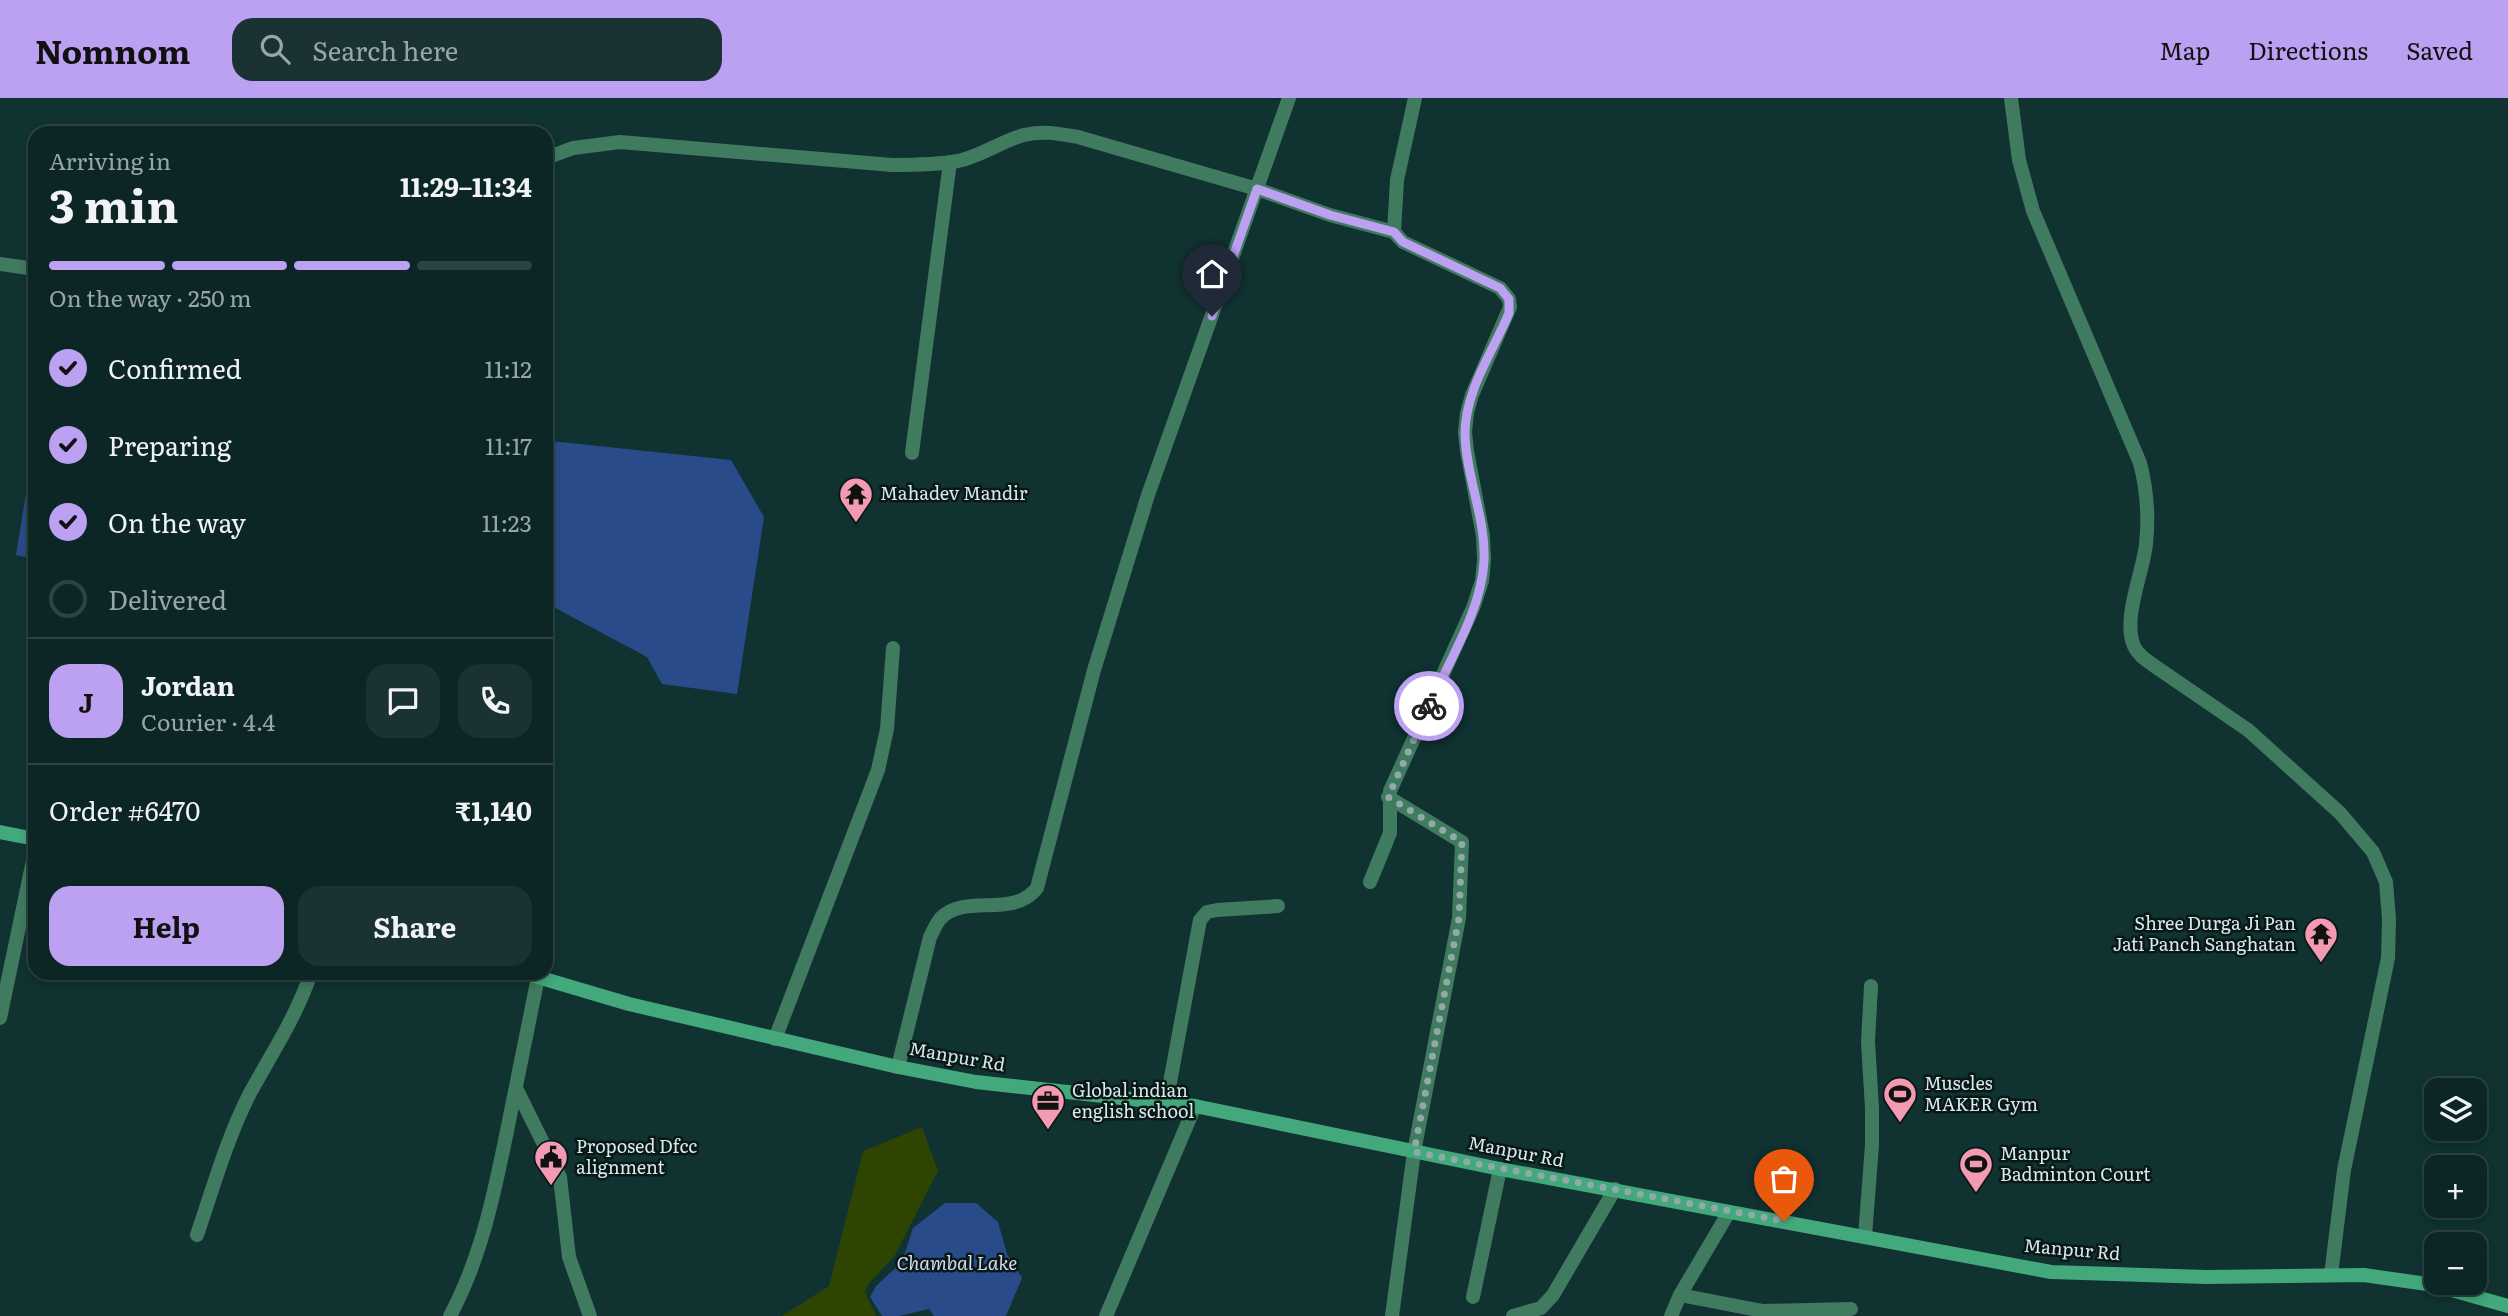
<!DOCTYPE html>
<meta charset="utf-8">
<style>
:root{--surface:#0c2625;--page:#1a3232;--text:#f1f3f6;--muted:#9aa5a7;--line:#2c4342;--accent:#bca0f2}
body{margin:0;font-family:Literata,serif;background:var(--page);color:var(--text);height:100vh;display:flex;flex-direction:column;font-size:26px;white-space:nowrap}
*{box-sizing:border-box;margin:0}
p{font-size:23px;color:var(--muted)}
.icon{flex:none;width:38px;height:38px;fill:none;stroke:currentColor;stroke-width:2;stroke-linecap:round;stroke-linejoin:round}
.map{position:relative;flex:1;overflow:hidden}
.sheet{position:absolute;left:28px;top:28px;width:525px;height:854px;display:flex;flex-direction:column;background:var(--surface);border-radius:21px;box-shadow:0 4px 10px #0003,0 0 0 2px var(--line)}
.sheet>*{flex:none}
.buttons{position:absolute;left:2424px;top:980px;display:grid;gap:14px}
.buttons a{display:grid;place-items:center;width:63px;height:63px;border-radius:14px;background:var(--surface);box-shadow:0 4px 10px #0003,0 0 0 2px var(--line);font-size:35px}
.pin{position:absolute;display:grid;place-items:center;width:60px;height:60px;color:#fff;margin:-72px -30px;border-radius:50% 50% 50% 0;rotate:-45deg;box-shadow:0 0 7px #0007}
.pin .icon{rotate:45deg}
.courier{position:absolute;display:grid;place-items:center;width:70px;height:70px;margin:-35px;border:5px solid #bca0f2;border-radius:50%;background:#fff;color:#222;box-shadow:0 2px 9px #0007}
.head em{font-style:normal;font-weight:700}
.head div{display:flex;flex-direction:column-reverse}
.head{display:flex;align-items:center;justify-content:space-between;height:119px;padding:0 21px}
h1{font-size:46px;font-weight:700;line-height:52px}
.bar{display:grid;grid-template-columns:repeat(4,1fr);gap:10px 7px;align-content:center;height:84px;padding:0 21px}
.bar i{height:9px;border-radius:5px;background:var(--line)}
.bar .active{background:var(--accent)}
.bar p{grid-column:span 4}
.line{display:flex;align-items:center;gap:18px;padding:0 21px;border-top:2px solid var(--line)}
.line div{flex:1}
.round{display:grid;place-items:center;flex:none;width:74px;height:74px;border-radius:21px;background:var(--page)}
ol{padding:0 21px;list-style:none}
li{display:flex;align-items:center;gap:21px;height:77px}
li p{margin-inline-start:auto}
li .icon{padding:7px;border-radius:50%;background:var(--accent);color:#111;stroke-width:4}
li:last-child{color:var(--muted)}
li i{width:38px;height:38px;border:4px solid var(--line);border-radius:50%}
.cta{display:flex;gap:14px;margin-top:auto;padding:14px 21px}
.cta a{flex:1;height:80px;border-radius:21px;background:var(--accent);color:#111;font-size:28px;font-weight:700;line-height:80px;text-align:center}
.cta a+a{background:var(--page);color:var(--text)}
header{display:flex;align-items:center;gap:42px;box-sizing:border-box;height:98px;padding:0 35px;background:var(--accent);color:#111}
header strong{font-size:33px}
nav{display:flex;gap:38px;margin-inline-start:auto;font-size:24px}
.search{width:490px;height:63px;background:var(--page);display:flex;align-items:center;gap:18px;box-sizing:border-box;padding:0 24px;border-radius:21px;color:var(--muted);font-size:26px}
.map>svg:first-child{display:block}
</style>
<header>
<strong>Nomnom</strong>
<div class="search"><svg class="icon" aria-label="search" viewBox="0 0 24 24"><circle cx="10" cy="10" r="6"/><path d="M15 15l6 6"/></svg>Search here</div>
<nav><a>Map</a><a>Directions</a><a>Saved</a></nav>
</header>
<div class="map">
<svg width="2508" height="1218" viewBox="0 0 2508 1218">
<rect width="100%" height="100%" fill="#103231"/>
<path fill="#2e4401" d="M922,1029L938,1073L894,1159L869,1185L865,1194L876,1218H782L829,1188L863,1053Z"/>
<g fill="#294b89">
<path d="M35,340V461L16,457Z"/>
<path d="M551,343L731,362L764,419L737,596L662,586L647,559L546,505V344Z"/>
<path d="M945,1105H976L998,1124L1007,1156L1022,1180L1006,1218H934L929,1211L899,1218H882L870,1199L876,1188L902,1164L913,1130Z"/>
</g>
<g fill="none" stroke-linecap="round" stroke-linejoin="round">
<g stroke="#407b5f" stroke-width="14">
<path d="M2011,0L2019,62L2033,113L2140,365C2147,392 2149,418 2146,446C2143,475 2122,521 2134,548C2138,557 2146,562 2153,567L2248,632L2340,715L2373,754L2386,784L2389,821L2388,860L2344,1072L2331,1177"/>
<path d="M546,60L573,50L620,44L892,67C914,67 936,67 958,63C982,58 1001,43 1024,37C1042,32 1061,36 1078,39L1257,91L1330,117L1394,134"/>
<path d="M0,166L35,171"/>
<path d="M912,355L950,64"/>
<path d="M1388,699L1462,744L1459,820L1414,1054L1392,1218"/>
<path d="M1370,784L1390,735V693L1473,510L1482,483L1484,462L1483,438L1467,353L1465,334L1467,315L1472,297L1510,209L1509,201L1500,190L1403,144L1394,134L1397,82L1415,0"/>
<path d="M0,920L35,753"/>
<path d="M775,941L878,672L887,631L893,550"/>
<path d="M898,969L930,839C934,832 936,825 941,820C965,795 1013,821 1037,790L1094,572L1148,397L1289,0"/>
<path d="M516,990L560,1079L569,1159L590,1218"/>
<path d="M1166,1006L1200,822L1207,814L1217,812L1278,808"/>
<path d="M197,1137C213,1090 227,1040 250,995C272,955 296,919 311,875"/>
<path d="M1865,1138L1872,1047V1010L1868,944L1871,888"/>
<path d="M1680,1197L1763,1213L1851,1211"/>
<path d="M1473,1199L1500,1071"/>
<path d="M450,1218C481,1160 494,1097 507,1033C517,982 528,931 538,879"/>
<path d="M1106,1218L1195,1008"/>
<path d="M1513,1218L1541,1210L1553,1197L1615,1091"/>
<path d="M1671,1218L1680,1197L1729,1114"/>
</g>
<g stroke="#43a87b" stroke-width="14">
<path d="M0,734L35,741"/>
<path d="M524,875L629,906L898,969L976,984L1195,1008L1500,1071L2051,1174L2206,1179L2364,1177L2434,1187L2508,1208"/>
</g>
</g>
<g fill="none" stroke-linecap="round" stroke-linejoin="round">
<path stroke="#91a9a9" stroke-width="7" stroke-dasharray="0 12.6" d="M1429,608L1388,699L1462,744L1459,820L1414,1054L1784,1123"/>
<path stroke="#bca0f2" stroke-width="9" d="M1212,218L1257,91L1330,117L1394,134L1403,144L1500,190L1509,201V215C1493,254 1465,292 1465,336C1466,379 1486,420 1484,463C1482,511 1448,565 1429,608"/>
</g>
<defs>
<g id="temple-pin" transform="scale(1.75)"><path d="M0 17L-7.5 6A9.5 9.5 0 1 1 7.5 6Z" fill="#f19ab2" stroke="#091717"/><path d="M0-6L5-2H3V0L6.5 2.5H4V6H1.5V3h-3V6H-4V2.5H-6.5L-3 0V-2H-5Z" fill="#111"/></g>
<g id="stadium-pin" transform="scale(1.75)"><path d="M0 17L-7.5 6A9.5 9.5 0 1 1 7.5 6Z" fill="#f19ab2" stroke="#091717"/><path d="M0-5a6.5 5 0 1 0 0 10a6.5 5 0 1 0 0-10ZM-3.5-1.8h7v3.6h-7Z" fill="#111"/></g>
<g id="office-pin" transform="scale(1.75)"><path d="M0 17L-7.5 6A9.5 9.5 0 1 1 7.5 6Z" fill="#f19ab2" stroke="#091717"/><path d="M-6-3h4V-5.5h4V-3h4V5H-6ZM-1-4.5V-3h2v-1.5ZM-6 0V1H6V0Z" fill="#111"/></g>
<g id="civic-pin" transform="scale(1.75)"><path d="M0 17L-7.5 6A9.5 9.5 0 1 1 7.5 6Z" fill="#f19ab2" stroke="#091717"/><path d="M-.6-6.5H3V-4.5H.6V-3L4-1V1h2V6H-6V1h2V-1L-.6-3ZM-1.2 2.5V6h2.4V2.5Z" fill="#111"/></g>
</defs>
<g fill-rule="evenodd">
<use href="#temple-pin" x="856" y="396"/>
<use href="#temple-pin" x="2321" y="836"/>
<use href="#stadium-pin" x="1900" y="996"/>
<use href="#office-pin" x="1048" y="1003"/>
<use href="#civic-pin" x="551" y="1059"/>
<use href="#stadium-pin" x="1976" y="1066"/>
</g>
<g text-anchor="middle" stroke-width="5" stroke-linejoin="round" paint-order="stroke">
<g font-size="18" fill="#d7e9e9" stroke="#091717" text-anchor="start">
<text x="880" y="402">Mahadev Mandir</text>
<text x="2296" y="832" text-anchor="end">Shree Durga Ji Pan<tspan x="2296" dy="21">Jati Panch Sanghatan</tspan></text>
<text x="1924" y="992">Muscles<tspan x="1924" dy="21">MAKER Gym</tspan></text>
<text x="1072" y="999">Global indian<tspan x="1072" dy="21">english school</tspan></text>
<text x="576" y="1055">Proposed Dfcc<tspan x="576" dy="21">alignment</tspan></text>
<text x="2000" y="1062">Manpur<tspan x="2000" dy="21">Badminton Court</tspan></text>
</g>
<g font-size="18" fill="#d7e9e9" stroke="#091717">
<text transform="translate(957 959) rotate(10)" y="6">Manpur Rd</text>
<text transform="translate(1516 1054) rotate(11)" y="6">Manpur Rd</text>
<text transform="translate(2072 1152) rotate(5)" y="6">Manpur Rd</text>
</g>
<g font-size="19" font-style="italic" fill="#d1dcee" stroke="#091717">
<text x="957" y="1172">Chambal Lake</text>
</g>
</g>
</svg>
<div class="buttons">
<a><svg class="icon" aria-label="layers" viewBox="0 0 24 24"><path d="M12 4l9 5-9 5-9-5zM3 14l9 5 9-5"/></svg></a>
<a>+</a>
<a>−</a>
</div>
<div class="pin" style="left:1784px;top:1123px;background:#ea580c"><svg class="icon" aria-label="bag" viewBox="0 0 24 24"><path d="M5 8h14l-1 12H6zM9 8a3 3 0 0 1 6 0"/></svg></div>
<div class="pin" style="left:1212px;top:218px;background:#1f2937"><svg class="icon" aria-label="home" viewBox="0 0 24 24"><path d="M3 11l9-7 9 7M6 9v11h12V9"/></svg></div>
<div class="courier" style="left:1429px;top:608px"><svg class="icon" aria-label="bike" viewBox="0 0 24 24"><circle cx="6" cy="16" r="4"/><circle cx="18" cy="16" r="4"/><path d="M6 16l4-8h5l3 8M10 8l3 8H6M13 5h3"/></svg></div>
<section class="sheet">
<div class="head"><div><h1>3 min</h1><p>Arriving in</p></div><em>11:29–11:34</em></div>
<div class="bar"><i class="active"></i><i class="active"></i><i class="active"></i><i></i><p>On the way · 250 m</p></div>
<ol>
<li><svg class="icon" aria-label="check" viewBox="0 0 24 24"><path d="M5 12l5 5 9-10"/></svg>Confirmed<p>11:12</p></li>
<li><svg class="icon" aria-label="check" viewBox="0 0 24 24"><path d="M5 12l5 5 9-10"/></svg>Preparing<p>11:17</p></li>
<li><svg class="icon" aria-label="check" viewBox="0 0 24 24"><path d="M5 12l5 5 9-10"/></svg>On the way<p>11:23</p></li>
<li><i></i>Delivered</li>
</ol>
<div class="line" style="height:126px"><b class="round" style="background:var(--accent);color:#111">J</b><div><b>Jordan</b><p>Courier · 4.4</p></div><a class="round"><svg class="icon" aria-label="chat" viewBox="0 0 24 24"><path d="M4 5h16v11H9l-5 4z"/></svg></a><a class="round"><svg class="icon" aria-label="phone" viewBox="0 0 24 24"><path d="M5 4h4l2 5-3 2q2 4 5 5l2-3 5 2v4C11 20 4 13 5 4z"/></svg></a></div>
<div class="line" style="height:91px"><div>Order #6470</div><b>₹1,140</b></div>
<div class="cta"><a>Help</a><a>Share</a></div>
</section>
</div>
